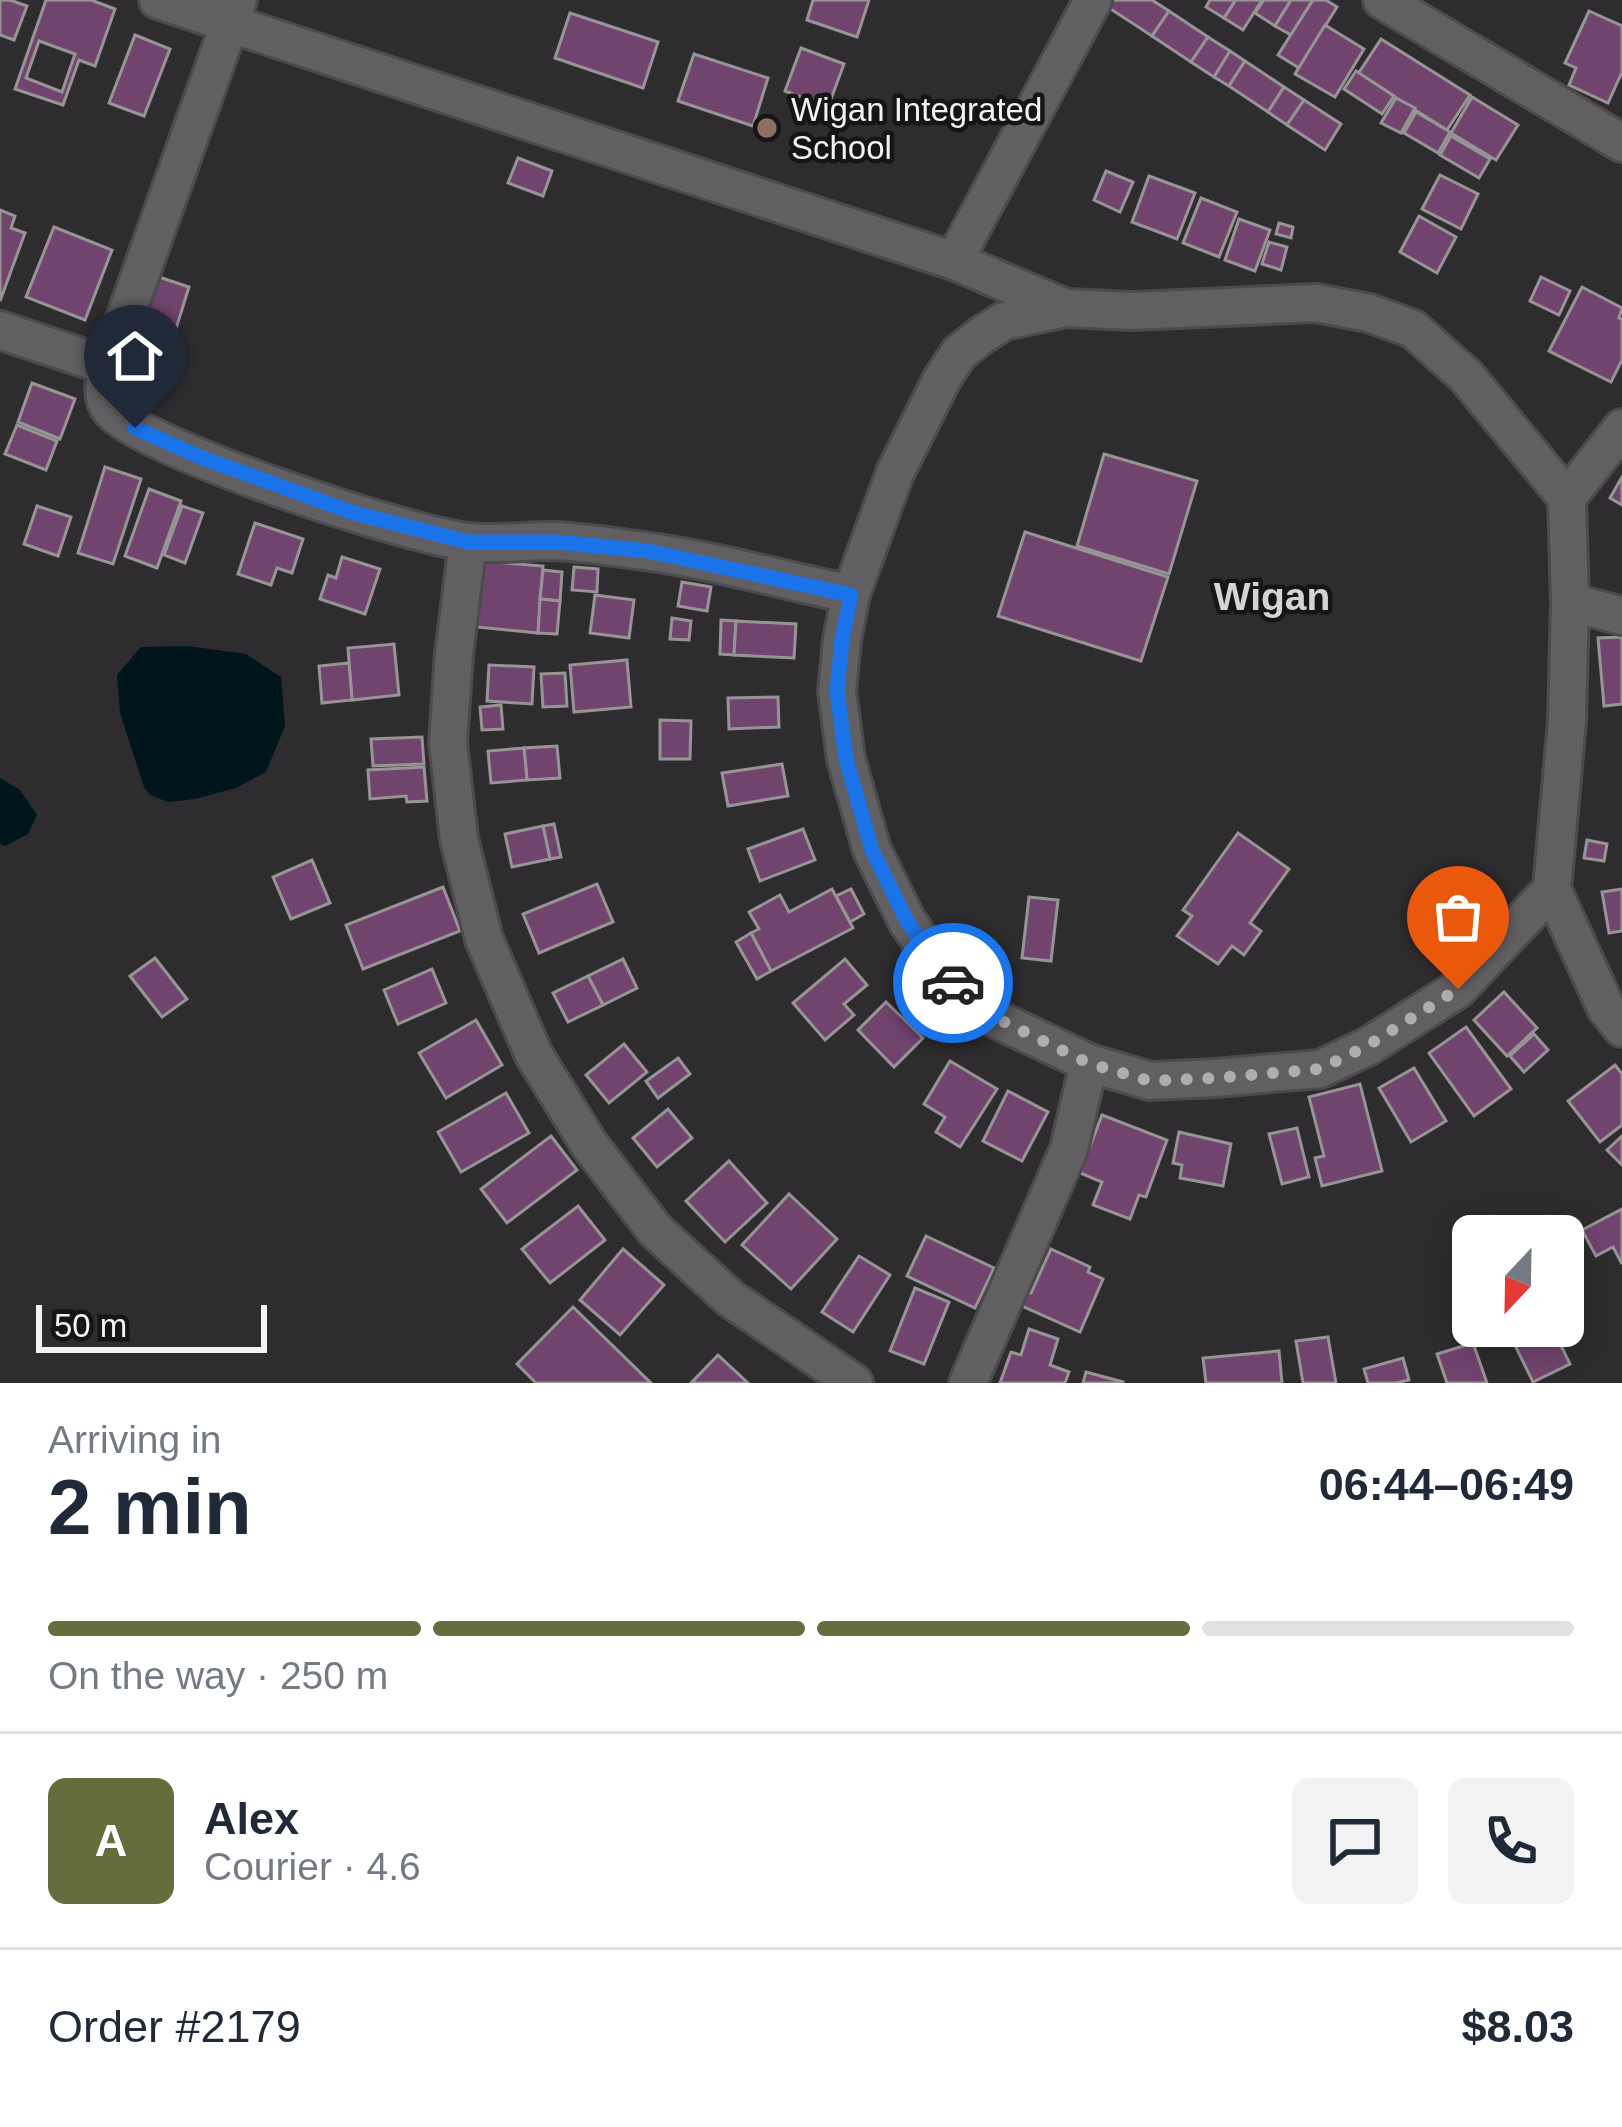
<!DOCTYPE html>
<meta charset="utf-8">
<style>
:root{--surface:#fff;--page:#f2f2f3;--text:#1f2937;--muted:#747a83;--line:#e0e1e3;--accent:#676c3c}
body{margin:0;font-family:Helvetica,sans-serif;background:var(--page);color:var(--text);height:100vh;display:flex;flex-direction:column;font-size:45px;white-space:nowrap}
*{box-sizing:border-box;margin:0}
p{font-size:39px;color:var(--muted)}
.icon{flex:none;width:66px;height:66px;fill:none;stroke:currentColor;stroke-width:2;stroke-linecap:round;stroke-linejoin:round}
.map{position:relative;height:1383px;overflow:hidden}
.side{display:flex;flex-direction:column;background:var(--surface);flex:1}
.side>*{flex:none}
.needle{width:78px;rotate:202deg}
.tools{position:absolute;left:1452px;top:1215px;display:grid;gap:24px}
.tools a{display:grid;place-items:center;width:132px;height:132px;border-radius:18px;background:var(--surface);box-shadow:0 6px 30px #0003;font-size:60px}
.scale{position:absolute;left:36px;bottom:30px;width:231px;box-sizing:border-box;padding-left:12px;border:6px solid #f4f3f4;border-top:0;font-size:33px;line-height:42px;white-space:nowrap;color:#f4f3f4;-webkit-text-stroke:9px #161516;paint-order:stroke}
.pin{position:absolute;display:grid;place-items:center;width:102px;height:102px;color:#fff;margin:-123px -51px;border-radius:50% 50% 50% 0;rotate:-45deg;box-shadow:0 0 12px #0007}
.pin .icon{rotate:45deg}
.courier{position:absolute;display:grid;place-items:center;width:120px;height:120px;margin:-60px;border:9px solid #1a73e8;border-radius:50%;background:#fff;color:#222;box-shadow:0 3px 15px #0007}
.head em{font-style:normal;font-weight:600}
.head div{display:flex;flex-direction:column-reverse}
.head{display:flex;align-items:center;justify-content:space-between;height:204px;padding:0 48px}
h1{font-size:78px;font-weight:600;line-height:90px}
.bar{display:grid;grid-template-columns:repeat(4,1fr);gap:18px 12px;align-content:center;height:144px;padding:0 48px}
.bar i{height:15px;border-radius:9px;background:var(--line)}
.bar .current{background:var(--accent)}
.bar p{grid-column:span 4}
.line{display:flex;align-items:center;gap:30px;padding:0 48px;border-top:3px solid var(--line)}
.line div{flex:1}
.round{display:grid;place-items:center;flex:none;width:126px;height:126px;border-radius:18px;background:var(--page)}
.map>svg:first-child{display:block}
</style>
<div class="map">
<svg width="1622" height="1383" viewBox="0 0 1622 1383">
<rect width="100%" height="100%" fill="#2e2c2e"/>
<g fill="#00151c">
<path d="M188,646L246,654L281,677L285,726L266,772L236,788L195,799L168,802L150,795L144,787L120,713L117,675L141,647Z"/>
<path d="M0,778L20,790L37,815L28,834L5,846L0,844Z"/>
</g>
<g fill="#71446d" stroke="#979496" stroke-width="3" fill-rule="evenodd">
<path d="M0,0H10L27,6L14,40L0,35Z"/>
<path d="M46,0H91L115,9L95,66L79,60L63,105L15,89ZM39,41L75,54L62,92L26,78Z"/>
<path d="M813,0H869L857,37L807,20Z"/>
<path d="M1111,0H1152L1169,11L1152,36L1106,6Z"/>
<path d="M1210,0H1236L1224,18L1206,7Z"/>
<path d="M1236,0H1262L1243,30L1224,18Z"/>
<path d="M1264,0H1291L1275,26L1255,13Z"/>
<path d="M1291,0H1313L1291,35L1275,26Z"/>
<path d="M1313,0H1326L1337,7L1299,68L1278,55Z"/>
<path d="M1169,11L1208,37L1191,62L1152,36Z"/>
<path d="M1589,11L1622,26V72L1608,103L1569,85L1576,68L1565,63Z"/>
<path d="M570,13L658,42L643,88L555,58Z"/>
<path d="M1325,25L1364,49L1335,97L1295,74Z"/>
<path d="M135,35L170,49L144,116L109,103Z"/>
<path d="M1208,37L1230,51L1214,77L1191,62Z"/>
<path d="M1381,39L1470,95L1447,130L1358,74Z"/>
<path d="M801,48L844,64L828,107L785,91Z"/>
<path d="M1230,51L1245,61L1229,86L1214,77Z"/>
<path d="M694,54L768,78L753,126L678,101Z"/>
<path d="M1245,61L1284,87L1268,112L1229,86Z"/>
<path d="M1356,71L1394,96L1382,114L1344,89Z"/>
<path d="M1284,87L1304,100L1287,125L1268,112Z"/>
<path d="M1472,97L1518,125L1496,160L1451,133Z"/>
<path d="M1396,98L1415,108L1401,133L1381,123Z"/>
<path d="M1304,100L1341,124L1325,150L1287,125Z"/>
<path d="M1416,112L1450,132L1438,153L1404,133Z"/>
<path d="M1451,136L1490,159L1479,178L1440,155Z"/>
<path d="M518,158L552,171L543,196L508,183Z"/>
<path d="M1106,171L1133,182L1120,212L1094,200Z"/>
<path d="M1440,175L1478,194L1461,229L1422,209Z"/>
<path d="M1149,176L1195,193L1177,239L1132,222Z"/>
<path d="M1201,198L1237,212L1219,257L1183,243Z"/>
<path d="M0,210L15,216L11,228L25,233L0,301Z"/>
<path d="M1419,216L1456,237L1437,273L1400,252Z"/>
<path d="M1239,219L1270,230L1255,271L1225,260Z"/>
<path d="M1279,223L1293,227L1291,238L1276,234Z"/>
<path d="M54,227L112,250L85,320L26,297Z"/>
<path d="M1269,242L1287,247L1281,270L1262,264Z"/>
<path d="M156,276L189,287L174,335L141,324Z"/>
<path d="M1541,277L1570,291L1559,315L1530,301Z"/>
<path d="M1582,287L1622,308L1619,318L1622,319V360L1611,382L1549,351Z"/>
<path d="M32,383L75,399L60,439L18,422Z"/>
<path d="M17,425L57,441L46,470L5,454Z"/>
<path d="M1104,454L1197,481L1169,574L1077,546Z"/>
<path d="M105,467L141,479L113,564L78,553Z"/>
<path d="M1622,477V505L1610,498Z"/>
<path d="M149,489L181,501L157,568L125,556Z"/>
<path d="M37,506L71,517L58,556L24,544Z"/>
<path d="M182,506L203,513L185,563L164,555Z"/>
<path d="M255,523L303,539L292,573L277,568L271,585L238,574Z"/>
<path d="M1025,532L1168,577L1141,661L998,616Z"/>
<path d="M342,557L380,569L365,614L320,599L328,575L336,578Z"/>
<path d="M482,561L543,566L538,633L476,627Z"/>
<path d="M574,567L598,569L597,592L572,590Z"/>
<path d="M543,570L562,572L560,601L540,599Z"/>
<path d="M682,582L711,587L707,611L678,606Z"/>
<path d="M595,595L634,600L629,638L590,633Z"/>
<path d="M540,599L560,601L557,634L538,633Z"/>
<path d="M672,618L691,621L689,640L670,639Z"/>
<path d="M721,620L736,621L734,655L720,654Z"/>
<path d="M736,621L796,624L794,658L734,655Z"/>
<path d="M1622,637V704L1604,706L1598,638Z"/>
<path d="M394,644L399,695L352,700L348,648Z"/>
<path d="M627,660L631,707L574,712L570,665Z"/>
<path d="M349,663L352,700L322,703L319,666Z"/>
<path d="M489,665L534,667L532,704L487,701Z"/>
<path d="M565,673L567,706L543,707L541,674Z"/>
<path d="M778,697L779,727L729,729L728,698Z"/>
<path d="M501,705L503,729L482,730L480,707Z"/>
<path d="M660,720L691,721L690,759H660Z"/>
<path d="M422,737L424,764L373,766L371,739Z"/>
<path d="M557,746L560,778L527,780L524,748Z"/>
<path d="M524,748L527,780L491,783L488,751Z"/>
<path d="M782,764L788,796L728,806L722,773Z"/>
<path d="M424,767L427,801L407,802L406,796L370,799L368,770Z"/>
<path d="M554,824L561,857L550,859L543,826Z"/>
<path d="M543,826L550,859L512,867L505,834Z"/>
<path d="M803,829L815,860L760,881L748,849Z"/>
<path d="M1238,833L1289,869L1250,923L1261,931L1244,955L1232,946L1218,964L1177,936L1192,916L1183,910Z"/>
<path d="M1587,840L1607,844L1604,861L1584,858Z"/>
<path d="M312,860L330,903L291,919L273,877Z"/>
<path d="M597,884L613,922L539,953L523,914Z"/>
<path d="M443,887L460,931L363,969L346,925Z"/>
<path d="M832,889L853,928L771,971L751,933L759,929L749,912L780,895L789,912Z"/>
<path d="M851,889L864,914L850,922L836,896Z"/>
<path d="M1622,889V931L1609,933L1602,892Z"/>
<path d="M1029,897L1058,900L1051,961L1022,958Z"/>
<path d="M751,933L771,971L757,979L736,942Z"/>
<path d="M155,958L187,999L162,1017L130,976Z"/>
<path d="M623,959L637,988L603,1005L588,976Z"/>
<path d="M845,959L867,985L844,1004L854,1015L825,1040L793,1003Z"/>
<path d="M432,969L446,1003L398,1024L384,990Z"/>
<path d="M588,976L603,1005L568,1022L553,993Z"/>
<path d="M1504,992L1537,1028L1507,1056L1474,1020Z"/>
<path d="M886,1002L923,1038L894,1067L858,1030Z"/>
<path d="M476,1020L502,1065L446,1098L419,1053Z"/>
<path d="M1466,1027L1511,1089L1474,1116L1429,1053Z"/>
<path d="M1534,1034L1548,1050L1524,1072L1510,1056Z"/>
<path d="M624,1044L647,1072L609,1103L586,1075Z"/>
<path d="M678,1058L690,1074L658,1098L646,1081Z"/>
<path d="M950,1061L997,1089L960,1147L936,1132L945,1117L924,1104Z"/>
<path d="M1615,1065L1622,1074V1125L1600,1142L1568,1101Z"/>
<path d="M1414,1068L1446,1121L1411,1142L1379,1088Z"/>
<path d="M1360,1084L1382,1171L1322,1186L1315,1158L1324,1156L1309,1097Z"/>
<path d="M1008,1091L1048,1112L1022,1161L983,1141Z"/>
<path d="M506,1093L529,1133L461,1172L438,1132Z"/>
<path d="M668,1109L692,1138L657,1167L633,1138Z"/>
<path d="M1102,1115L1167,1140L1146,1197L1139,1195L1130,1219L1093,1205L1102,1182L1080,1173Z"/>
<path d="M1297,1128L1309,1177L1282,1184L1269,1134Z"/>
<path d="M1179,1132L1231,1144L1223,1186L1180,1178L1182,1165L1173,1163Z"/>
<path d="M551,1136L577,1170L507,1223L481,1189Z"/>
<path d="M1622,1136V1165L1607,1150Z"/>
<path d="M729,1161L767,1203L725,1242L686,1201Z"/>
<path d="M789,1194L837,1239L791,1289L742,1245Z"/>
<path d="M578,1206L605,1240L550,1283L522,1249Z"/>
<path d="M1622,1209V1264L1613,1247L1596,1256L1582,1230Z"/>
<path d="M926,1236L994,1268L975,1308L907,1276Z"/>
<path d="M623,1249L664,1285L620,1335L580,1300Z"/>
<path d="M1051,1249L1090,1267L1088,1272L1103,1279L1080,1332L1015,1303L1021,1289L1031,1293Z"/>
<path d="M859,1256L890,1275L853,1332L822,1312Z"/>
<path d="M915,1288L949,1302L924,1364L890,1351Z"/>
<path d="M573,1307L651,1383H536L517,1364Z"/>
<path d="M1494,1326H1544L1549,1338L1556,1335L1570,1364L1533,1382L1506,1327L1497,1332Z"/>
<path d="M1029,1329L1058,1339L1050,1365L1069,1372L1065,1383H1000L1011,1352L1021,1355Z"/>
<path d="M1328,1337L1336,1383H1303L1296,1341Z"/>
<path d="M1473,1343L1487,1383H1447L1437,1354Z"/>
<path d="M1279,1351L1282,1383H1206L1203,1358Z"/>
<path d="M718,1355L748,1383H691Z"/>
<path d="M1403,1358L1409,1380L1396,1383H1368L1364,1369Z"/>
<path d="M1086,1372L1123,1382V1383H1083Z"/>
</g>
<g fill="none" stroke-linecap="round" stroke-linejoin="round">
<g stroke="#4b4a4c" stroke-width="42">
<g id="minor">
<path d="M158,0L954,261L1066,308"/>
<path d="M238,0L108,366C105,381 100,397 111,410C142,448 415,538 470,542C497,545 526,541 553,541C583,542 614,547 644,551C713,560 782,580 851,594"/>
<path d="M1382,0L1622,143"/>
<path d="M954,261L1093,0"/>
<path d="M1316,303L1369,313L1413,329L1466,376L1567,498L1570,602L1567,721L1552,889L1458,989L1367,1047L1320,1069L1215,1078L1150,1081L1089,1063L996,1019L945,976L907,921L872,850L846,759L837,691L842,640L851,594L895,473L942,379L959,353L982,335L1004,321L1066,308L1132,311Z"/>
<path d="M0,330L108,366"/>
<path d="M1567,498L1622,428"/>
<path d="M468,542L454,654L448,743L459,839L484,939L534,1055L589,1144L655,1230L731,1299L854,1383"/>
<path d="M1570,602L1622,616"/>
<path d="M1552,889L1606,1008L1622,1028"/>
<path d="M968,1383L1069,1149L1089,1063"/>
</g>
</g>
<use href="#minor" stroke="#625f62" stroke-width="36"/>
</g>
<g fill="none" stroke-linecap="round" stroke-linejoin="round">
<path stroke="#afadaf" stroke-width="12" stroke-dasharray="0 21.6" d="M953,983L996,1018L1088,1063L1150,1081L1215,1078L1320,1069L1367,1046L1458,989"/>
<path stroke="#1a73e8" stroke-width="15" d="M135,428L200,457L354,513L468,542H557L648,551L851,595L842,640L837,691L846,759L872,850L907,921L945,976L953,983"/>
</g>
<circle fill="#8d6e63" stroke="#161516" stroke-width="4.5" cx="767" cy="128" r="12"/>
<g text-anchor="middle" stroke-width="9" stroke-linejoin="round" paint-order="stroke">
<g font-size="33" fill="#f4f3f4" stroke="#161516" text-anchor="start">
<text x="791" y="121">Wigan Integrated<tspan x="791" dy="38">School</tspan></text>
</g>
<g font-size="39" font-weight="bold" fill="#d5d3d6" stroke="#161516">
<text x="1272" y="610">Wigan</text>
</g>
</g>
</svg>
<div class="tools">
<a><svg class="needle" viewBox="-14 -14 28 28"><path d="M0-13l5 13h-10z" fill="#e53935"/><path d="M0 13l5-13h-10z" fill="#747a83"/></svg></a>
</div>
<div class="scale">50 m</div>
<div class="pin" style="left:1458px;top:989px;background:#ea580c"><svg class="icon" aria-label="bag" viewBox="0 0 24 24"><path d="M5 8h14l-1 12H6zM9 8a3 3 0 0 1 6 0"/></svg></div>
<div class="pin" style="left:135px;top:428px;background:#1f2937"><svg class="icon" aria-label="home" viewBox="0 0 24 24"><path d="M3 11l9-7 9 7M6 9v11h12V9"/></svg></div>
<div class="courier" style="left:953px;top:983px"><svg class="icon" aria-label="car" viewBox="0 0 24 24"><path d="M5 17H2v-5l4-1 3-4h7l3 4 3 1v5h-3M9 17h6M6 11h13"/><circle cx="7" cy="17" r="2"/><circle cx="17" cy="17" r="2"/></svg></div>
</div>
<section class="side">
<div class="head"><div><h1>2 min</h1><p>Arriving in</p></div><em>06:44–06:49</em></div>
<div class="bar"><i class="current"></i><i class="current"></i><i class="current"></i><i></i><p>On the way · 250 m</p></div>
<div class="line" style="height:216px"><b class="round" style="background:var(--accent);color:#fff">A</b><div><b>Alex</b><p>Courier · 4.6</p></div><a class="round"><svg class="icon" aria-label="chat" viewBox="0 0 24 24"><path d="M4 5h16v11H9l-5 4z"/></svg></a><a class="round"><svg class="icon" aria-label="phone" viewBox="0 0 24 24"><path d="M5 4h4l2 5-3 2q2 4 5 5l2-3 5 2v4C11 20 4 13 5 4z"/></svg></a></div>
<div class="line" style="height:156px"><div>Order #2179</div><b>$8.03</b></div>
</section>
